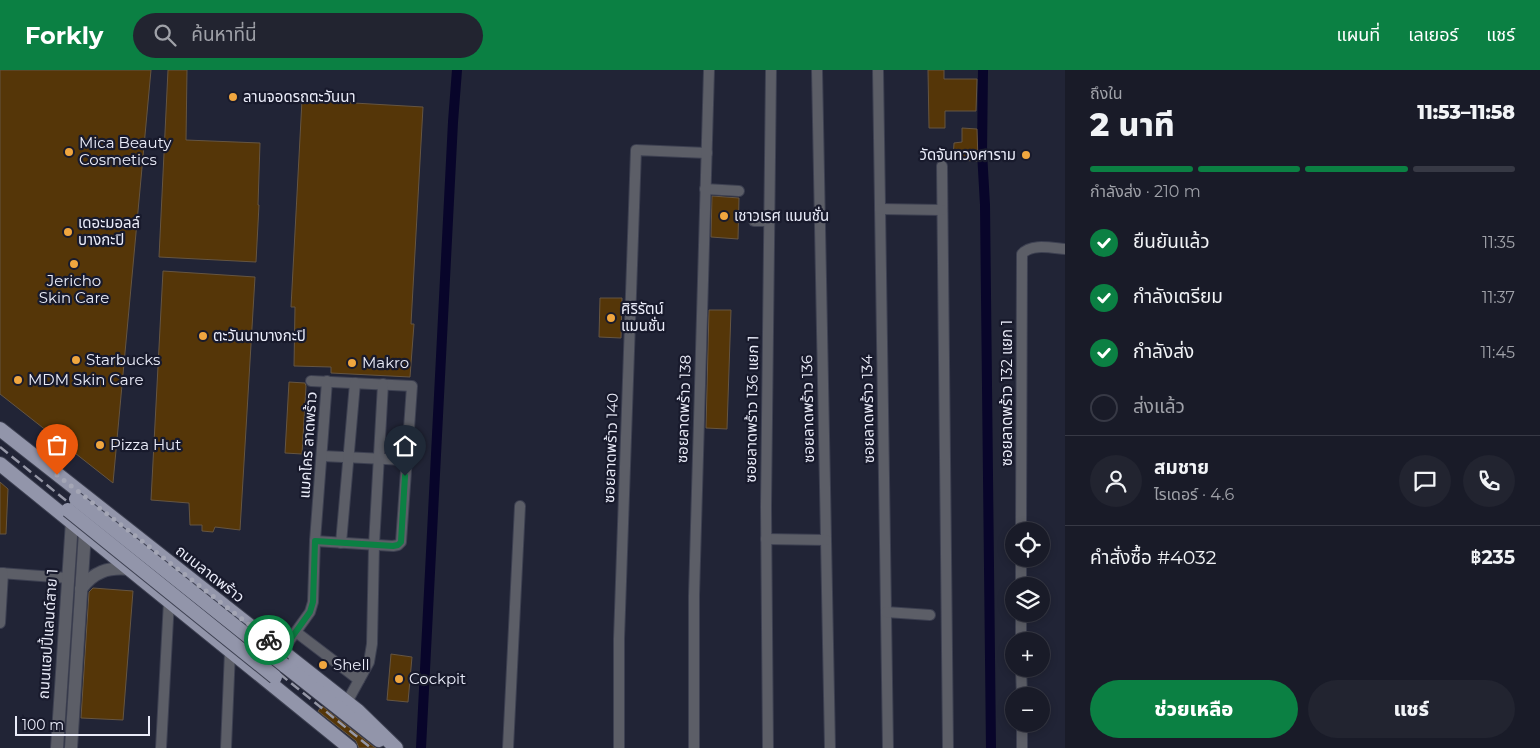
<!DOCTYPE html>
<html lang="th">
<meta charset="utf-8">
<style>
:root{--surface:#191b28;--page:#222430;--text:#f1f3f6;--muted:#9fa1a8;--line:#373945;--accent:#0b8043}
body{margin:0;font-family:Montserrat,"Noto Sans Thai",sans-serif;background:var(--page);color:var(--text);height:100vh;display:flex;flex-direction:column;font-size:19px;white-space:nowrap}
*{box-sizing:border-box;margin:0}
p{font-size:16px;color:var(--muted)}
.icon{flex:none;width:28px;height:28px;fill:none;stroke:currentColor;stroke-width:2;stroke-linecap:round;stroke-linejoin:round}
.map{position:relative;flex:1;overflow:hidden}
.side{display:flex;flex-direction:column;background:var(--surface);width:475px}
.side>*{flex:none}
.controls{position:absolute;left:1005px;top:452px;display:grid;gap:10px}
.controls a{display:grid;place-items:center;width:45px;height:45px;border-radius:50%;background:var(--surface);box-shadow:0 2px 8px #0003,0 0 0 1px var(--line);font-size:25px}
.scale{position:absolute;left:15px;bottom:12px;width:135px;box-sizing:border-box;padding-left:5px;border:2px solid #eaecf9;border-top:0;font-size:14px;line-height:18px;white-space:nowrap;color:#eaecf9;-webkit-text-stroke:4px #181a2c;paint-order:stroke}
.pin{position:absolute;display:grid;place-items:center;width:42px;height:42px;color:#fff;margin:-51px -21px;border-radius:50% 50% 50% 0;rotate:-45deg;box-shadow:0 0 5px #0007}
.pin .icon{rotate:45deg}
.courier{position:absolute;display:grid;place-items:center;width:50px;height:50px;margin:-25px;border:4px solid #0b8043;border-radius:50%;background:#fff;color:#222;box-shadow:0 1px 6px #0007}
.summary em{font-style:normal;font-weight:800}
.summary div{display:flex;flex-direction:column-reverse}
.summary{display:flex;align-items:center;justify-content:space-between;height:85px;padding:0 25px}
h1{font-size:32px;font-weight:800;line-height:38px}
.bar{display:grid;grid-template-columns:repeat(4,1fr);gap:8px 5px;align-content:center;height:60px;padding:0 25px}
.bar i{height:6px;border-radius:4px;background:var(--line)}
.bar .on{background:var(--accent)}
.bar p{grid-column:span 4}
.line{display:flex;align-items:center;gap:12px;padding:0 25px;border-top:1px solid var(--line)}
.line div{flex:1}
.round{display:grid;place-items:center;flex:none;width:52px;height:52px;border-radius:26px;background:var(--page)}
ol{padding:0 25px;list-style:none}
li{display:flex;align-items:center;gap:15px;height:55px}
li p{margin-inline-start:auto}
li .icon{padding:5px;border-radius:50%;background:var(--accent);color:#fff;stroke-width:4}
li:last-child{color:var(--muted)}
li i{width:28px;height:28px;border:2px solid var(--line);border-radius:50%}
.cta{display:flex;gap:10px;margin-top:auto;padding:10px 25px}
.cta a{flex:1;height:58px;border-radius:30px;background:var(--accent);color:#fff;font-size:20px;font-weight:800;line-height:58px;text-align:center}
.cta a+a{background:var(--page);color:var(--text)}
header{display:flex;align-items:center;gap:30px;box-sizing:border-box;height:70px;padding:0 25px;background:var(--accent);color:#fff}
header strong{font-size:24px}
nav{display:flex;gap:28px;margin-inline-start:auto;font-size:18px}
.search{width:350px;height:45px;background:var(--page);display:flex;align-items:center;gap:12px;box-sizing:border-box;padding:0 18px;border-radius:28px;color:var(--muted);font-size:19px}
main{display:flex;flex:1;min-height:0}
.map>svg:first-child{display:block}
</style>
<header>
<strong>Forkly</strong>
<div class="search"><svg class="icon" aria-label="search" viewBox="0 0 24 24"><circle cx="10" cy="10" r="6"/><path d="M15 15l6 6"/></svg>ค้นหาที่นี่</div>
<nav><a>แผนที่</a><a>เลเยอร์</a><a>แชร์</a></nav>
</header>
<main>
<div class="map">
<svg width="1065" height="678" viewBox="0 0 1065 678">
<rect width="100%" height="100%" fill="#212436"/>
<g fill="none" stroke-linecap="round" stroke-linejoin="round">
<g stroke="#08052a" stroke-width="10">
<path d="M983,0L982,82L985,135L991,678"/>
<path d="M421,678L453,52L457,0"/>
</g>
</g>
<g fill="#553608" stroke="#655542">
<path d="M0,0H151L113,413L0,324Z"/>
<path d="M168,0H187L186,70L260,73L258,135H259L256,192L159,187Z"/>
<path d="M928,0H944V9H977L976,41H945V58H929Z"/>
<path d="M302,30L423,37L411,254H414L410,307L331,303V297L294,296L295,237H291Z"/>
<path d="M962,58L977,59L978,91L953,90L954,73L962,72Z"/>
<path d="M712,126L739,128L738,169L711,167Z"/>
<path d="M163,201L255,207L240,460L215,457L213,462L202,461V455H190L189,433L151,430Z"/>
<path d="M600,228H622L621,268L599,267Z"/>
<path d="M709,240H731L727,359L706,358Z"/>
<path d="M289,312L305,313L306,316L302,384L285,383Z"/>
<path d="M0,412L8,419L6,464H0Z"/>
<path d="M93,518L133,521L123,650L81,648L89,522Z"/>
<path d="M391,584L412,587L408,632L387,630Z"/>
<path d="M322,636L374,677L376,678H359L356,671L318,641Z"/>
</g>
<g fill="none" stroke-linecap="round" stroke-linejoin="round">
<g stroke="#3d4051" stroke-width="12">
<g id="minor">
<path d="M817,0L830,678"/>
<path d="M878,0L888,678"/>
<path d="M942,96L948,678"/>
<path d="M705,119L739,121"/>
<path d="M880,139L942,140"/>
<path d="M754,151H769"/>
<path d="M311,311L412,316L401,472L398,475L393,476L315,471"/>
<path d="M322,386L406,390"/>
<path d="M1021,461L1022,184C1031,173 1052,178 1065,179"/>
<path d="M766,469L826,470"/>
<path d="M341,473L355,313"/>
<path d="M1021,489V516"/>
<path d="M0,503L68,508"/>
<path d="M886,542L930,545"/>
<path d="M1021,544V571"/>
<path d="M0,553L3,503"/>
<path d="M296,562L359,610"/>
<path d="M282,581L310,542L313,532L315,471L327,311"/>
<path d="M1021,599L1022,626"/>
<path d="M347,632L369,592L372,574L374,475L383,314"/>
<path d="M1022,654V678"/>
<path d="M161,678L169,531"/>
<path d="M226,678L230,581"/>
<path d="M508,678L520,436"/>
<path d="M619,678V569L636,80L707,83"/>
<path d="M694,678V526L709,0"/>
<path d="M768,678L766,437L771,0"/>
</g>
</g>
<g stroke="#3d4051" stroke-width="14">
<g id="tertiary">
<path d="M81,519C93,502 108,497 129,499"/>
<path d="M57,678L72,451"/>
<path d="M71,678L85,462"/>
</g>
</g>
<g stroke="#3d4051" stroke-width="16">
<g id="primary">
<path d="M0,359L358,641L396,678"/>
<path d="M0,394L350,678"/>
<path d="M284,595L379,670"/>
</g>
</g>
<use href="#minor" stroke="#5c5e67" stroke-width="10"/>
<use href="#tertiary" stroke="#5c5e67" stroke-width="12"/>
<use href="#primary" stroke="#9295aa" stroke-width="14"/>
<path stroke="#9597a6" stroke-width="2.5" stroke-dasharray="10 5" stroke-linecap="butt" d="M0,377L371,678"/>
<g stroke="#3d4051" stroke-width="16" stroke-linecap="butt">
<g id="primary-bridge">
<path d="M76,429L284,595"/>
<path d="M68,440L275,607"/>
</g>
</g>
<use href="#primary-bridge" stroke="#9295aa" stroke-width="14"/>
</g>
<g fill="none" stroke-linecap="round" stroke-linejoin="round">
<path stroke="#a4a6b5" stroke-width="5" stroke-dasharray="0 9" d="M57,405L269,570"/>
<path stroke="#0b8043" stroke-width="6" d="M269,570L282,581L310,542L313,532L315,471L393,476L398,475L401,472L405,406"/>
</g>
<g fill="#f0a63f" stroke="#181a2c" stroke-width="2">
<circle cx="233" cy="27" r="5"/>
<circle cx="69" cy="82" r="5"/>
<circle cx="1026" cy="85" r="5"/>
<circle cx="724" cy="146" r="5"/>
<circle cx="68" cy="162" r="5"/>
<circle cx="74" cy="194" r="5"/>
<circle cx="611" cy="248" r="5"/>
<circle cx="203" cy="266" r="5"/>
<circle cx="76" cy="290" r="5"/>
<circle cx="352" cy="293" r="5"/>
<circle cx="18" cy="310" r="5"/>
<circle cx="100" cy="375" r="5"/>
<circle cx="323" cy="595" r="5"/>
<circle cx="399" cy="609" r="5"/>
</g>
<g text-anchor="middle" stroke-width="4.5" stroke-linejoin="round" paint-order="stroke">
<g font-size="15" fill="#eaecf9" stroke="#181a2c" text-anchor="start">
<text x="243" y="32">ลานจอดรถตะวันนา</text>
<text x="79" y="78">Mica Beauty<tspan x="79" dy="17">Cosmetics</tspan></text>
<text x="1016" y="90" text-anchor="end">วัดจันทวงศาราม</text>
<text x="734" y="151">เชาวเรศ แมนชั่น</text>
<text x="78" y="158">เดอะมอลล์<tspan x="78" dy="17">บางกะปิ</tspan></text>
<text x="74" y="216" text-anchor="middle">Jericho<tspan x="74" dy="17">Skin Care</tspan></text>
<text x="621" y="244">ศิริรัตน์<tspan x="621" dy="17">แมนชั่น</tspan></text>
<text x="213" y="271">ตะวันนาบางกะปิ</text>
<text x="86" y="295">Starbucks</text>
<text x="362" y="298">Makro</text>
<text x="28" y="315">MDM Skin Care</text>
<text x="110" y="380">Pizza Hut</text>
<text x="333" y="600">Shell</text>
<text x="409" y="614">Cockpit</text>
</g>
<g font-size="15" fill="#eaecf9" stroke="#181a2c">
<text transform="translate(1007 323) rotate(-90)" y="5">ซอยลาดพร้าว 132 แยก 1</text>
<text transform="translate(684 339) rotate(-88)" y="5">ซอยลาดพร้าว 138</text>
<text transform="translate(752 339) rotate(-89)" y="5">ซอยลาดพร้าว 136 แยก 1</text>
<text transform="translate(808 339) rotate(-91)" y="5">ซอยลาดพร้าว 136</text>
<text transform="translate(868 339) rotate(-91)" y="5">ซอยลาดพร้าว 134</text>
<text transform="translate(308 375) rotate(-86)" y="5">แมคโคร ลาดพร้าว</text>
<text transform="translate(611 378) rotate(-88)" y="5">ซอยลาดพร้าว 140</text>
<text transform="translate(210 504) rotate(38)" y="5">ถนนลาดพร้าว</text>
<text transform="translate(48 564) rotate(-86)" y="5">ถนนแฮปปี้แลนด์สาย 1</text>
</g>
</g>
</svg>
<div class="controls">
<a><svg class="icon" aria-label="locate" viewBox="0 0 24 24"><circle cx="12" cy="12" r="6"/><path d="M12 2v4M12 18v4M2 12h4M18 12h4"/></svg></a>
<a><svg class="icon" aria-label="layers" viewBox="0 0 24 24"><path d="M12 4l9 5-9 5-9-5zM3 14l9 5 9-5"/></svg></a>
<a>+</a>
<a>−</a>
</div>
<div class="scale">100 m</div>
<div class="pin" style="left:57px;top:405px;background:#ea580c"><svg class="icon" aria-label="bag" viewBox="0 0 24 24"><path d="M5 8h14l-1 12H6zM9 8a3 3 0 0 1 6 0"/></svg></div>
<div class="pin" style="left:405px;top:406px;background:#1f2937"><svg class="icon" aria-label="home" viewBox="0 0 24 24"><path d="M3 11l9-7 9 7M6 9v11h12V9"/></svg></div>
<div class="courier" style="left:269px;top:570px"><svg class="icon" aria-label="bike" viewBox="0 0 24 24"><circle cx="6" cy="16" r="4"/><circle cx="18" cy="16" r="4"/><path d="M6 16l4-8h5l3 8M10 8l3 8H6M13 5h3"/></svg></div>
</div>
<section class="side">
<div class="summary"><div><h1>2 นาที</h1><p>ถึงใน</p></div><em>11:53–11:58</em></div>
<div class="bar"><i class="on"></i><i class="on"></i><i class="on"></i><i></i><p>กำลังส่ง · 210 m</p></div>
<ol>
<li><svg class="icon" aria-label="check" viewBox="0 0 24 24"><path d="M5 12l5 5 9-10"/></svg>ยืนยันแล้ว<p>11:35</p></li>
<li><svg class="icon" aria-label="check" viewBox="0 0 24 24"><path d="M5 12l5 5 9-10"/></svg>กำลังเตรียม<p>11:37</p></li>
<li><svg class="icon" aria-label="check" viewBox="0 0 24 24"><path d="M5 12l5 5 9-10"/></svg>กำลังส่ง<p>11:45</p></li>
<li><i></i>ส่งแล้ว</li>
</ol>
<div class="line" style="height:90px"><a class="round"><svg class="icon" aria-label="person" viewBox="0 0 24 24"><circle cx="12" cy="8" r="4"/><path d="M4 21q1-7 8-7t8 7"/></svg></a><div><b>สมชาย</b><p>ไรเดอร์ · 4.6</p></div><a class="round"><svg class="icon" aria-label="chat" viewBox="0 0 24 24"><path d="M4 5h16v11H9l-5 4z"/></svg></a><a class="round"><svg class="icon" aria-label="phone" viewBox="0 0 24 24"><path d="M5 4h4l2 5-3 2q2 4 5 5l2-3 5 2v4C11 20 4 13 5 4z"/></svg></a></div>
<div class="line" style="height:65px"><div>คำสั่งซื้อ #4032</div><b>฿235</b></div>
<div class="cta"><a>ช่วยเหลือ</a><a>แชร์</a></div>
</section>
</main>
